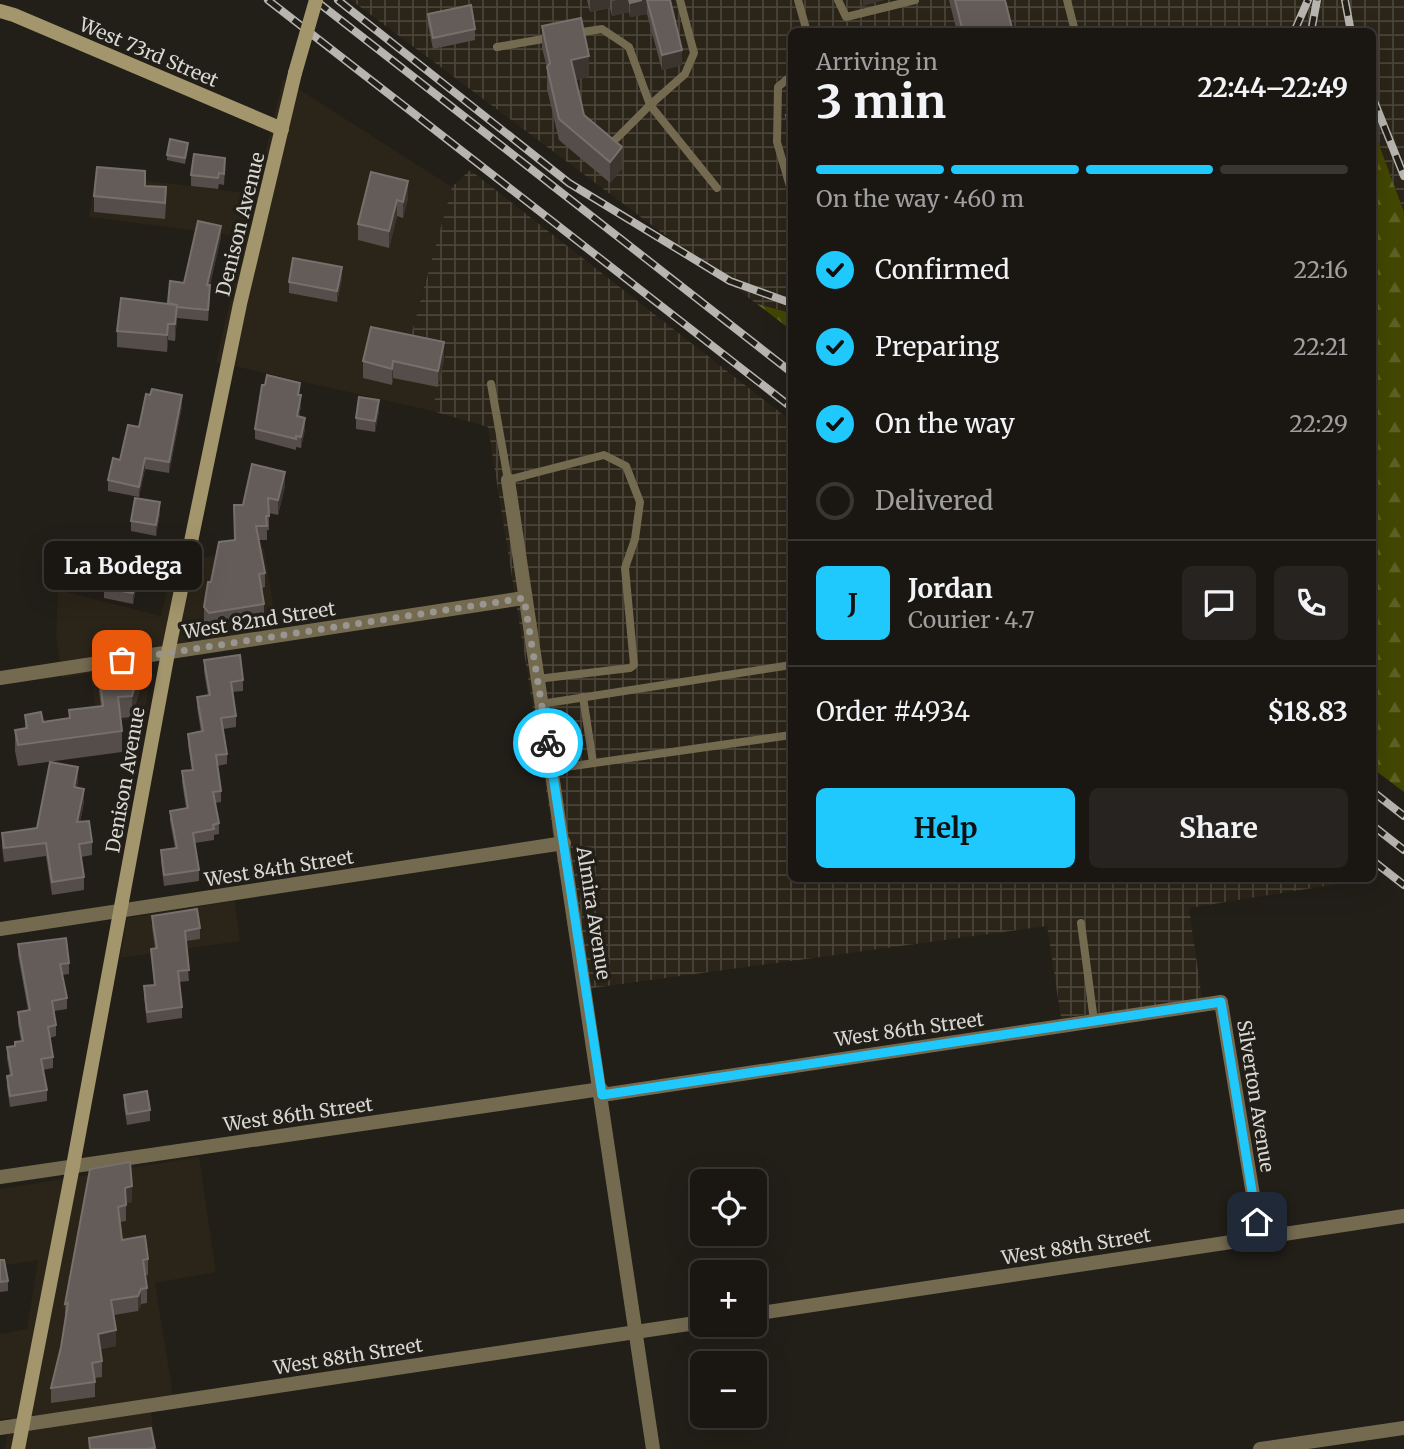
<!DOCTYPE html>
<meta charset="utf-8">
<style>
:root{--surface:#1a1612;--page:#272320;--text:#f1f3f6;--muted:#9f9f9f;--line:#383532;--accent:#1fc9fd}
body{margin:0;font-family:Merriweather,serif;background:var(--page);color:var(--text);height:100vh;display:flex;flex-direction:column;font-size:26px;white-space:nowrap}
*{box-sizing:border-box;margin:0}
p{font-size:23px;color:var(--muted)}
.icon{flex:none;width:38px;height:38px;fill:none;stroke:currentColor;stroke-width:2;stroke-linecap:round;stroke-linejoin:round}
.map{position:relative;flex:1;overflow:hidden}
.side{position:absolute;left:788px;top:28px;width:588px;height:854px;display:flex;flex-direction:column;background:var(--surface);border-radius:10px;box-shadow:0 7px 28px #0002,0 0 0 2px var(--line)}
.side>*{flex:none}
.controls{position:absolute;left:690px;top:1169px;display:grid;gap:14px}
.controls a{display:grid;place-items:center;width:77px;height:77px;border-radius:10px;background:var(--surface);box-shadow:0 7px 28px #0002,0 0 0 2px var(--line);font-size:35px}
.pin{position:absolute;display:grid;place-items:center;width:60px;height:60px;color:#fff;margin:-30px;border-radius:14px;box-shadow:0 4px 10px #0006}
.courier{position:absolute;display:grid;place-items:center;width:70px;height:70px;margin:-35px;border:5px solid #1fc9fd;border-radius:50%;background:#fff;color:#222;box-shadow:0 2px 9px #0007}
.bubble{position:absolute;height:49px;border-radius:10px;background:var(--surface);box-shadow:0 7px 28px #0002,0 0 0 2px var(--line);font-size:23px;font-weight:700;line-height:49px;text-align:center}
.summary em{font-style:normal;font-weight:700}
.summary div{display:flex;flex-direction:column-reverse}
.summary{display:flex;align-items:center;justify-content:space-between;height:119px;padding:0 28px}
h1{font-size:46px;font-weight:700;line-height:52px}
.bar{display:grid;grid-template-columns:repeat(4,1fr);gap:10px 7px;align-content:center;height:84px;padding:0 28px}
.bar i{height:9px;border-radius:5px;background:var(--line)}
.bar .active{background:var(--accent)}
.bar p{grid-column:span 4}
.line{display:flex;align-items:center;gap:18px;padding:0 28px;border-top:2px solid var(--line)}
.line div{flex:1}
.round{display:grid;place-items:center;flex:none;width:74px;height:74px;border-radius:10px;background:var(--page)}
ol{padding:0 28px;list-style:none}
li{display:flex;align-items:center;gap:21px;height:77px}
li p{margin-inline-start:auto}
li .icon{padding:7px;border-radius:50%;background:var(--accent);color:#111;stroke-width:4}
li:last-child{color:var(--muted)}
li i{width:38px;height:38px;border:4px solid var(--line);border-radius:50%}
.cta{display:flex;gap:14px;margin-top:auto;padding:14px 28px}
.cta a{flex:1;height:80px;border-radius:10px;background:var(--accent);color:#111;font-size:28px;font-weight:700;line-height:80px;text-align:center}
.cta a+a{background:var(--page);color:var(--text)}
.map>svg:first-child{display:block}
</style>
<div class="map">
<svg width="1404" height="1449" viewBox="0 0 1404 1449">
<defs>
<pattern id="industrial-grid" width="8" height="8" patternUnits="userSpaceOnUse" patternTransform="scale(1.75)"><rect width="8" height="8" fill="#2b2418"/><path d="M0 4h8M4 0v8" fill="none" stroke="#494339"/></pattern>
<pattern id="forest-firs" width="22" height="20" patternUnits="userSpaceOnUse" patternTransform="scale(1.75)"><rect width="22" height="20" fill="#424700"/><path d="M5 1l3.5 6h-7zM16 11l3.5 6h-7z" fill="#5d6124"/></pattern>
</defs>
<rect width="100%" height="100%" fill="#221e18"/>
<g fill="#2b2418">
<path d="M283,79L452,187L409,341L446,351L432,411L216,362L245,237L89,217L95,174L255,194Z"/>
<path d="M264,548L277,629L155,647L144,718L98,724L90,673L62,678L56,635L58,590L161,616L173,562Z"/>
<path d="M235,901L240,941L120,958L127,918Z"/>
<path d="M199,1157L216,1272L155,1283L173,1395L149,1398L156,1449H5L11,1418L0,1419V1334L27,1329L38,1260L0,1266V1189Z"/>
</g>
<g fill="url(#industrial-grid)">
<path d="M351,0H1404V212L1372,126V32L1338,31L1336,27L1333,32H791V313L757,304Z"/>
<path d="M470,170L791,421V878L1368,879L1189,908L1202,999L1061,1018L1047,926L578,990L488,427L432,411L446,351L409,342L452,187Z"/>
</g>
<g fill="url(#forest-firs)">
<path d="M1372,126L1404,212V792L1372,768Z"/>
<path d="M757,304L791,313V330Z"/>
</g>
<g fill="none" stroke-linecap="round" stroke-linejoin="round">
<g stroke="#736a50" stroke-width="8">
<path d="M680,0L694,53L685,74L650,105L717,188"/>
<path d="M798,0L807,32"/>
<path d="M838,0L846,17L915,0"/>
<path d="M1067,0L1075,31"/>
<path d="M576,33L602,29L629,47L650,105L614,141"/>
<path d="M497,47L549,38"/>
<path d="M791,76L778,87L777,142L791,190"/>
<path d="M491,384L508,480L604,455L626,466L640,502L635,539L625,568L634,665L630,668L537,679"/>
<path d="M583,697L593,762"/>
<path d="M541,704L791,665"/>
<path d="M552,769L791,735"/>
<path d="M1081,923L1094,1021"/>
</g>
<g stroke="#736a50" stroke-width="14">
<path d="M508,480L653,1449"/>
<path d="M0,678L524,598"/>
<path d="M0,929L564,843"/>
<path d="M602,1095L1221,1002L1260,1237"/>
<path d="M0,1177L601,1089"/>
<path d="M754,1314L1404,1216"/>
<path d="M0,1428L702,1322"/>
<path d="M1260,1449L1404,1428"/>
</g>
<g stroke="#a3956c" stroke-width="14">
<path d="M0,11L14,15L282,129"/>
<path d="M18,1449L73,1166L168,653L240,304L295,73"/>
</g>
<g stroke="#b8b5b0" stroke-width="8">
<g id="rail">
<path d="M268,0L791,407"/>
<path d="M315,0L791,372"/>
<path d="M338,0L569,183L730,281L791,303"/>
<path d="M1345,0L1351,32"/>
<path d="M1294,32L1308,0"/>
<path d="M1311,32L1317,0"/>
<path d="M1372,96L1404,176"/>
<path d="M1372,791L1404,816"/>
<path d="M1372,825L1404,850"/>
<path d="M1372,860L1404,885"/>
</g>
</g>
<use href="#rail" stroke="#221e18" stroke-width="5" stroke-dasharray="16" stroke-linecap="butt"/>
<path stroke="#a3956c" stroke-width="14" d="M295,73L316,0"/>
</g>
<g fill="#554d49">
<path d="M587,0H670L682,65L662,70L647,14L630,17L629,12L612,16L610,8L590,12Z"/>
<path d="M949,0H1005L1013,32H957Z"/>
<path d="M428,14L475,29V40L433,49L428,25Z"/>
<path d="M542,26L589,77L576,80L584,115L622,169L610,183L559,140L547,89V68L542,48Z"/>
<path d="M791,114L790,154L786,137V115Z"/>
<path d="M188,148L185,164L167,160V155Z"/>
<path d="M225,169L224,185L219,184L218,189L191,186V175Z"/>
<path d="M371,172L408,198L403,218L397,216L389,248L358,240V224Z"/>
<path d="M145,186L166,203L165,219L94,212V196Z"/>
<path d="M221,237L210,285V296L208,321L177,318L175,341L168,340L167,352L117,347V331L168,303Z"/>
<path d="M342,278L337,302L289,293V282Z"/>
<path d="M444,358L438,387L393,378L392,385L363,378V361Z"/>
<path d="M300,395L301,406L299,417L305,429L301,448L296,447V450L255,439V429Z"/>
<path d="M182,406L169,473L145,469L139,497L108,491V480L139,427Z"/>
<path d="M379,411L375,432L356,429V418Z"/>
<path d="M285,486L278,515L269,513V530H267V540H259L265,573V587L262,588L264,604V619L209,627L204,621V607L211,582L235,540L234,505H243Z"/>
<path d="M160,513L156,536L131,531V521Z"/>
<path d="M137,584L133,604L104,598V588Z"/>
<path d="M204,660L243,680V691L232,692L236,716V727L223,729L227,754V764L217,766L221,791V802L215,803L219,823V834L214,835V840L195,843L199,870V881L164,886L161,861V850L175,848L170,821V811L186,808L182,782V771L192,770L188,745V734L201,732L197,707V697L208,695L204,671Z"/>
<path d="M98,662L141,685L132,717L121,718L122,731V752L18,766L15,751V730L25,728V715L43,722L69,718V710L101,706L98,684Z"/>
<path d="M78,780L77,788L84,802L80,822L92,842V855L81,857L84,877V890L52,895L46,856L4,862L2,846V833L37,828Z"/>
<path d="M152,916L200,928V939L186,941L189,981L179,982L182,1007V1018L147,1023L144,997V986L154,985L151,949L155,948L152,927Z"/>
<path d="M18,944L69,963V974L62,975L67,998V1009L54,1011L56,1025V1036L50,1038L53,1057V1068L43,1070L47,1090V1101L10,1107L7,1087V1076H10L7,1058V1047L15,1046L21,1041L18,1023V1012L28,1010L18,955Z"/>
<path d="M124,1095L150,1110V1121L127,1125L124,1106Z"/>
<path d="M90,1169L132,1202L126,1203V1221L120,1222L122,1240L148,1259V1275H145L147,1288V1303L141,1304L138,1311L114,1315L116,1346L100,1349L102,1361V1377L95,1378V1397L51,1403V1388L61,1347L65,1319V1304Z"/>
<path d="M0,1260L8,1281V1291L0,1292Z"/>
</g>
<g fill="#3b342f">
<path d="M590,0H610V8L590,12Z"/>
<path d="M617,0H629V12L612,16V1Z"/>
<path d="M642,0H647V14L630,17V3Z"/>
<path d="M863,0H885L863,6Z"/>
<path d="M682,50V65L662,70V55Z"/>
<path d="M589,56V77L571,81V60Z"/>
<path d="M622,147V169L610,183V162Z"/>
<path d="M408,181V198L403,218V202Z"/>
<path d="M397,200V216L389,248V231Z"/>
<path d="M221,226V237L207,296V285Z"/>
<path d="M342,267V278L337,302V291Z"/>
<path d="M210,285V296L208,321V310Z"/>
<path d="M177,305V321L175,341V324Z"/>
<path d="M168,324V340L167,352V335Z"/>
<path d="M444,342V358L438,387V371Z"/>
<path d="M393,361V378L392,385V369Z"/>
<path d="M182,395V406L169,473V462Z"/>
<path d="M301,395V406L297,427V416Z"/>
<path d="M379,400V411L375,432V421Z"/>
<path d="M305,418V429L301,448V437Z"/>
<path d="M145,458V469L139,497V487Z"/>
<path d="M285,472V486L278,515V500Z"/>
<path d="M160,502V513L156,536V525Z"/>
<path d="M137,573V584L133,604V593Z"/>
<path d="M141,664V685L132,717V696Z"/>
<path d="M78,767V780L74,800V787Z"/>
<path d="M84,789V802L77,836V822Z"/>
<path d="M132,1186V1202L125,1204V1188Z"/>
<path d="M141,1289V1304L138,1311V1296Z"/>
<path d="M116,1330V1346L98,1350V1334Z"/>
</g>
<g fill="#635c58" stroke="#766f6b" stroke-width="2">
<path d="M629,0H642L630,3Z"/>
<path d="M647,0H670L682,50L662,55Z"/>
<path d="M955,0H1005L1013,32H963Z"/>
<path d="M471,5L475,29L433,38L428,14Z"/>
<path d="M581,18L589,56L571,60L584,115L622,147L610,162L559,119L547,67L550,63L542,26Z"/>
<path d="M791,114V132H790L786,115Z"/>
<path d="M170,139L188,143L185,158L167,155Z"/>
<path d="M194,154L225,158L224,174L219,173L218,178L191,175Z"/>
<path d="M97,167L145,171V186L166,187L165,203L94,196Z"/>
<path d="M371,172L408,181L403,202L397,200L389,231L358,224Z"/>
<path d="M198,221L221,226L207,285H210L208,310L177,307V305L168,303L170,281L184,283Z"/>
<path d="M293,258L342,267L337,291L289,282Z"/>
<path d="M121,298L177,305L175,324H168L167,335L117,331Z"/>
<path d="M371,327L444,342L438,371L393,361L392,369L363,361Z"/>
<path d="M267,375L300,383L298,395H301L297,416L305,418L301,437L296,436V439L255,429L262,385H265Z"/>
<path d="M152,389L182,395L169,462L145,458L139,487L108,480L113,458L120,460L128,425L139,427L146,394L150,395Z"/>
<path d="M359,397L379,400L375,421L356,418Z"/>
<path d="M252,464L285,472L278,500L268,498L269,516H266L267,526H256L265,573L259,574L264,604L209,613L204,607L208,582H211L219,542L235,540L234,505H243Z"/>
<path d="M135,498L160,502L156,525L131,521Z"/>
<path d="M108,567L137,573L133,593L104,588Z"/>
<path d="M240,655L243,680L231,682L236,716L221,718L227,754L216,755L221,791L213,792L219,823L213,825L214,829L193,833L199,870L164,875L161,850L177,848L170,811L188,808L182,771L193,770L188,734L203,731L197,697L210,695L204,660Z"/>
<path d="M135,657L141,664L132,696L118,697L122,731L18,745L15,730L27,728L25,715L41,712L43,722L70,718L69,710L103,706L98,662Z"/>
<path d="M50,762L78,767L74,787L84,789L77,822L89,821L92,842L79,844L84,877L52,882L46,843L4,848L2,833L37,828Z"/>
<path d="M197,909L200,928L185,931L189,970L178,971L182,1007L147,1012L144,986L155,985L151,949L157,948L152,916Z"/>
<path d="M66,938L69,963L60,964L67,998L52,1001L56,1025L48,1027L53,1057L41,1059L47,1090L10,1096L7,1076L12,1075L7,1047L15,1046V1042L23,1041L18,1012L30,1010L18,944Z"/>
<path d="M147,1091L150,1110L127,1114L124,1095Z"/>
<path d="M130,1162L132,1186L125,1188L126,1205L118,1207L122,1240L145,1236L148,1259L143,1260L147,1288L141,1289L138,1296L111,1300L116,1330L98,1334L102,1361L92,1363L95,1382L51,1388L61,1347L68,1303L65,1304L90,1169Z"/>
<path d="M0,1260H4L8,1281L0,1282Z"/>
<path d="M151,1428L155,1448L148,1449H90L89,1438Z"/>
</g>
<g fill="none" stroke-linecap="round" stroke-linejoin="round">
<path stroke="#999691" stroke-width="7" stroke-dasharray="0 12.6" d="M122,660L524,598L548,743"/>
<path stroke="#1fc9fd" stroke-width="9" d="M548,743L602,1095L1221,1002L1257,1222"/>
</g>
<g text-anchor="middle" stroke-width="7" stroke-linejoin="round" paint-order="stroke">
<g font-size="19" fill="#d9d7d2" stroke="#221e18">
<text transform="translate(149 52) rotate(23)" y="7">West 73rd Street</text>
<text transform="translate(240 224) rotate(-76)" y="7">Denison Avenue</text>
<text transform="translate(259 620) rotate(-9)" y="7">West 82nd Street</text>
<text transform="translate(125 780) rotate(-80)" y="7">Denison Avenue</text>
<text transform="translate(279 868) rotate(-9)" y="7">West 84th Street</text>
<text transform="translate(594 913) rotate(81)" y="7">Almira Avenue</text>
<text transform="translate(909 1029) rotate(-8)" y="7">West 86th Street</text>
<text transform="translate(1256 1096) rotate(81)" y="7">Silverton Avenue</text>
<text transform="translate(298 1114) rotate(-8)" y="7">West 86th Street</text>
<text transform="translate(1076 1246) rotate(-9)" y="7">West 88th Street</text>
<text transform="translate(348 1356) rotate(-9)" y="7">West 88th Street</text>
</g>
</g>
</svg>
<div class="controls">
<a><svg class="icon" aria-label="locate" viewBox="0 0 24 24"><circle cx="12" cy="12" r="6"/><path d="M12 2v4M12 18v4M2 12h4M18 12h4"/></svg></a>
<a>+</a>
<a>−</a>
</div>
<div class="pin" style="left:122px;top:660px;background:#ea580c"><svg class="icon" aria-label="bag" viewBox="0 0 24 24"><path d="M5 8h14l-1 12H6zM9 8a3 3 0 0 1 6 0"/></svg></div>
<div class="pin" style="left:1257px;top:1222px;background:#1f2937"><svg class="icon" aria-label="home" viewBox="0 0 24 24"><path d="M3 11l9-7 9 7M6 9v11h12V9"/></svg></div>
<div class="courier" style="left:548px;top:743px"><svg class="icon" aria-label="bike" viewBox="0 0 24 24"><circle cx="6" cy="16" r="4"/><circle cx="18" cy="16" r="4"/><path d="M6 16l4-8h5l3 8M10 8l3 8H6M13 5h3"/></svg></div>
<div class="bubble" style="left:44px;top:541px;width:158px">La Bodega</div>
<section class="side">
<div class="summary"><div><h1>3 min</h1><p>Arriving in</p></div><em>22:44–22:49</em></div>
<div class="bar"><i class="active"></i><i class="active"></i><i class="active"></i><i></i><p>On the way · 460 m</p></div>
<ol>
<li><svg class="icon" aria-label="check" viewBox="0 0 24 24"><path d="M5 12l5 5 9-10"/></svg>Confirmed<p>22:16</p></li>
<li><svg class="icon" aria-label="check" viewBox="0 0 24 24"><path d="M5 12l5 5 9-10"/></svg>Preparing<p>22:21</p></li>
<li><svg class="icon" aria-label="check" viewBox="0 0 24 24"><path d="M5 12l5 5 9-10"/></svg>On the way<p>22:29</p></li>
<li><i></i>Delivered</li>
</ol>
<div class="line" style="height:126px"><b class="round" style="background:var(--accent);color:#111">J</b><div><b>Jordan</b><p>Courier · 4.7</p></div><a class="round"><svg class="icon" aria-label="chat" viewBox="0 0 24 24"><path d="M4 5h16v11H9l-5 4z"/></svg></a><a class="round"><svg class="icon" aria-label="phone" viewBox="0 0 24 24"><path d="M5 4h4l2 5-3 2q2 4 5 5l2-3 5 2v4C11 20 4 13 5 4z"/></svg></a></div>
<div class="line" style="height:91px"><div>Order #4934</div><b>$18.83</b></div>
<div class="cta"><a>Help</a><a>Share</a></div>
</section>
</div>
